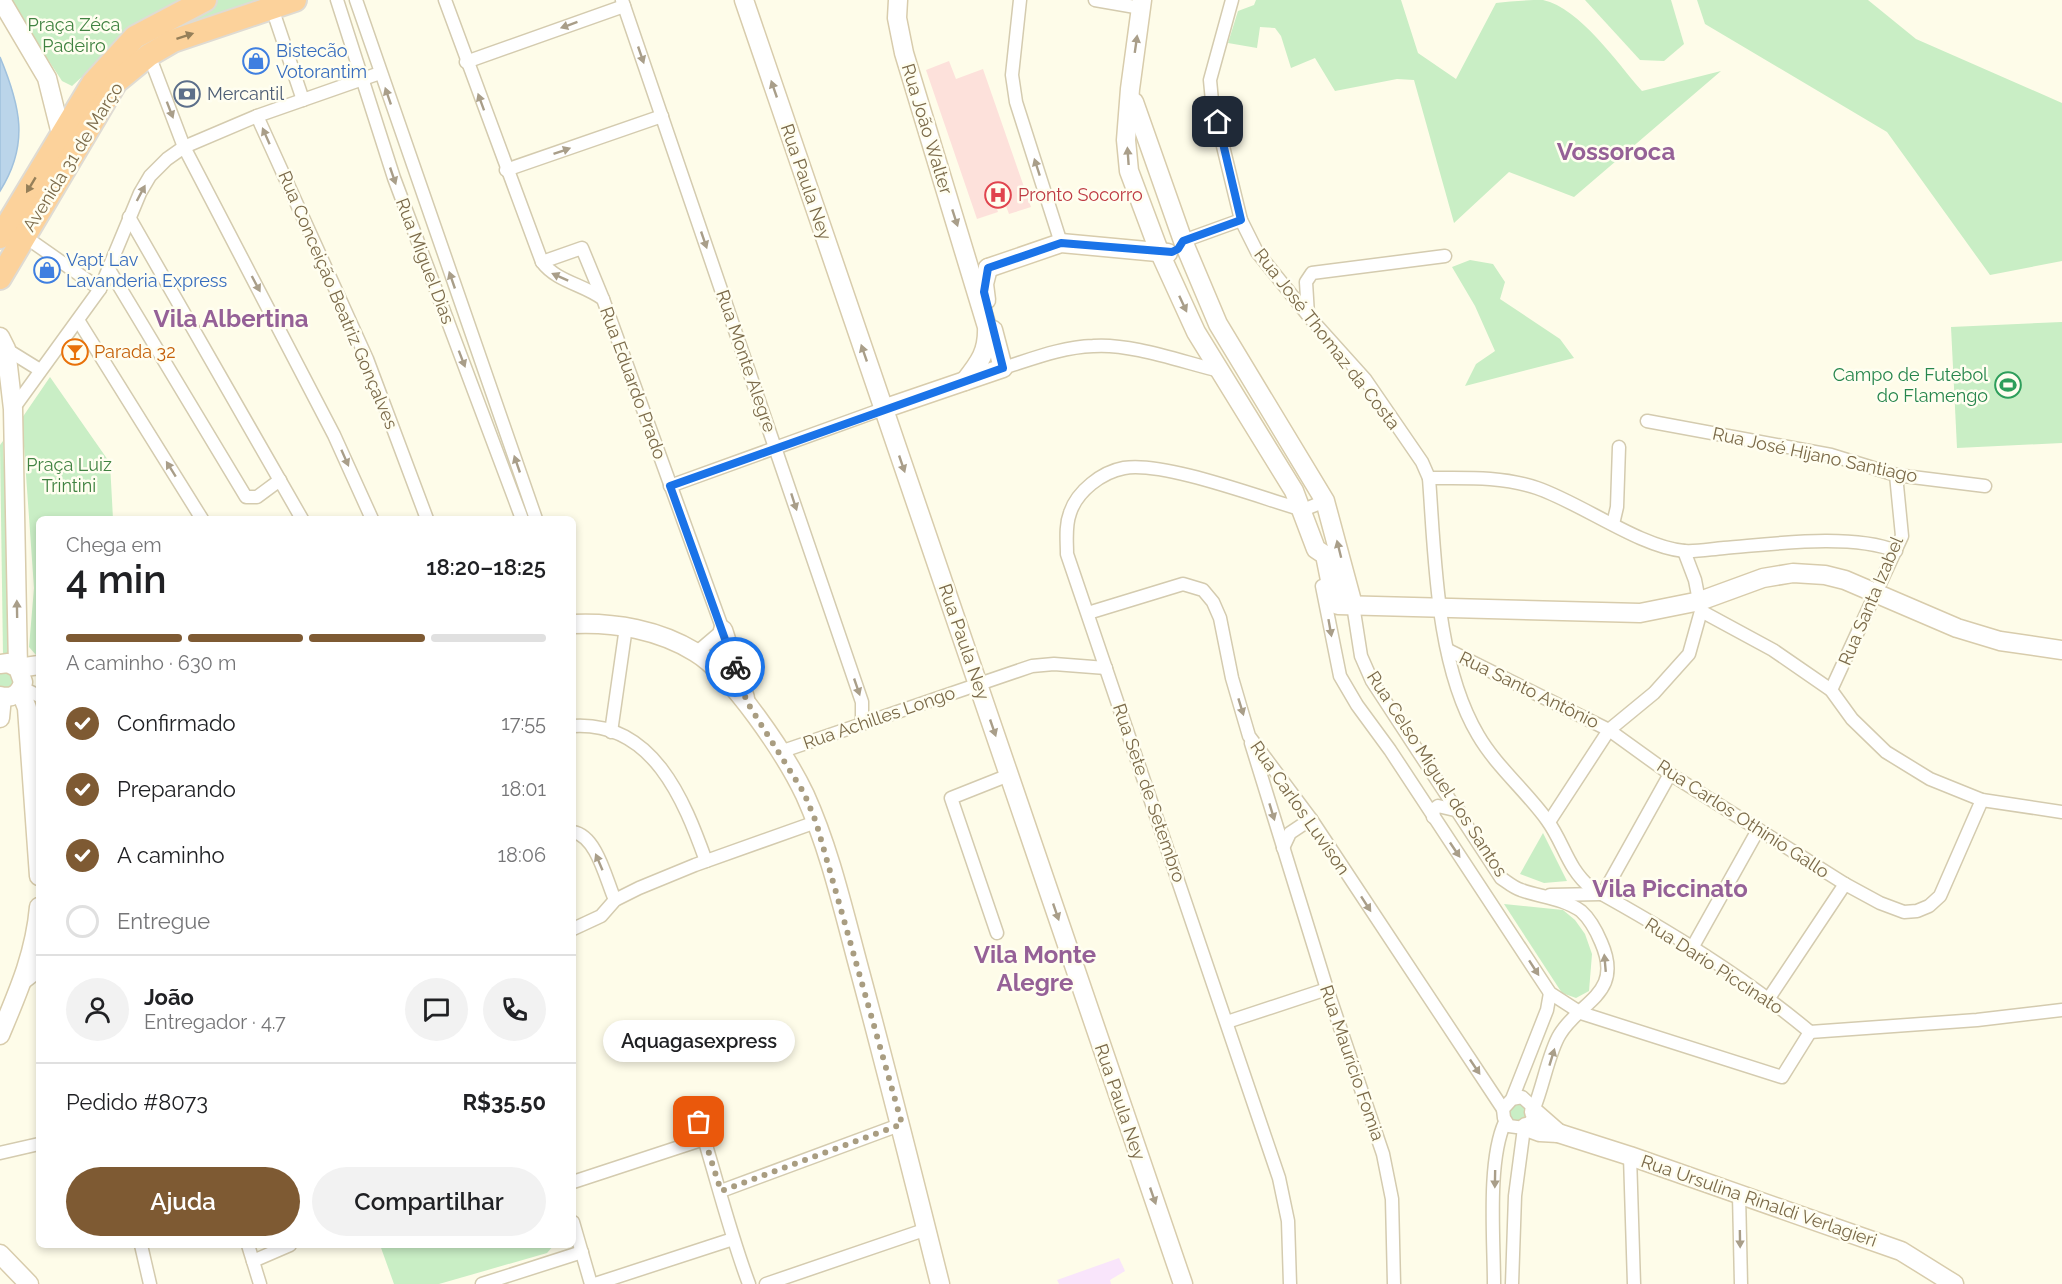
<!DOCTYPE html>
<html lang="pt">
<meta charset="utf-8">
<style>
:root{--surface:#fff;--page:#f2f2f2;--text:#202124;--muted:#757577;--line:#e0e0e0;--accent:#7e5a33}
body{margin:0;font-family:Raleway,sans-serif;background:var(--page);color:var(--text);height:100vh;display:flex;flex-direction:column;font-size:22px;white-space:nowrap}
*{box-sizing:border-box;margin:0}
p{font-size:20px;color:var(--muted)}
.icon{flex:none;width:33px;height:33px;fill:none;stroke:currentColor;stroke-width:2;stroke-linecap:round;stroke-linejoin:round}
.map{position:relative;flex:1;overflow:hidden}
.sheet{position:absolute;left:36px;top:516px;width:540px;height:732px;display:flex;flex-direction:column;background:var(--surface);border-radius:9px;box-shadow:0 3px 9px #0003}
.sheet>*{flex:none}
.pin{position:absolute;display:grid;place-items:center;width:51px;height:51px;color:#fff;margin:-26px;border-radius:12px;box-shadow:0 3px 9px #0006}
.courier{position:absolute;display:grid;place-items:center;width:60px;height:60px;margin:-30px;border:4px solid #1a73e8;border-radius:50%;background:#fff;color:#222;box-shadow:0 2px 8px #0007}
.bubble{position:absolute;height:42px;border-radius:21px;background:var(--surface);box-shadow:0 3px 9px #0003;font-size:20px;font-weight:600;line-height:42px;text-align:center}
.head em{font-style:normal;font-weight:600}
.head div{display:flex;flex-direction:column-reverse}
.head{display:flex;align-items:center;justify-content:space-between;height:102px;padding:0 30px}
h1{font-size:39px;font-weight:600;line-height:45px}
.bar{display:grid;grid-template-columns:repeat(4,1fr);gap:9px 6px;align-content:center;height:72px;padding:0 30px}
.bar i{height:8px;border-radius:4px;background:var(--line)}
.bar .on{background:var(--accent)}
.bar p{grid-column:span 4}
.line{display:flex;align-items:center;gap:15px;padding:0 30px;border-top:2px solid var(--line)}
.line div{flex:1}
.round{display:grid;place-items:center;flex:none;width:63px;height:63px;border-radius:32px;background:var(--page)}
ol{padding:0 30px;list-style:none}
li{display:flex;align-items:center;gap:18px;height:66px}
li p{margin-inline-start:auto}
li .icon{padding:6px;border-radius:50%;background:var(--accent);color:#fff;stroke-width:4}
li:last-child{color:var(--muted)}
li i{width:33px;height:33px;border:3px solid var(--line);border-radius:50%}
.cta{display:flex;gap:12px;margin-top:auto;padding:12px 30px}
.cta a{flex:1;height:69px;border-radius:36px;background:var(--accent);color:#fff;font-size:24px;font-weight:600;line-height:69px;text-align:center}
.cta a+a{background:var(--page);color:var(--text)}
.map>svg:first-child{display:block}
</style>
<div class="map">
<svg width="2062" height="1284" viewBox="0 0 2062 1284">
<rect width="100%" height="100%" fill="#fefce9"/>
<path fill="#f9e5fb" d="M1119,1258L1125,1271L1110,1280L1111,1284H1059L1057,1280Z"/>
<path fill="#fde1db" d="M949,61L956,79L983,69L1031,207L1009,214L1006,206L997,209L998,212L977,219L926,70Z"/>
<g fill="#c9eec5">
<path d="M9,0H192L124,38L72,86L62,81Z"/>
<path d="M218,0H264L108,71L145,37Z"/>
<path d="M1256,0H1401L1418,53L1456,79L1496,3C1510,1 1528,0 1543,0C1580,8 1617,63 1642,91L1721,71L1574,197L1509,172L1454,223L1414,80L1397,79L1335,91L1315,58L1291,68L1281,36L1275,28L1260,27L1257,48L1228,43L1238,11L1254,5Z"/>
<path d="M1585,0H1671L1684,44L1664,61L1640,60Z"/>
<path d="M1697,0H1868L1916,39L2062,103V261L1990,275L1887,132L1705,24Z"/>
<path d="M1470,260L1493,264L1505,282L1500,299L1560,339L1574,358L1465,386L1476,364L1495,351L1475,306L1452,267Z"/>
<path d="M2062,322V443L1957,448L1951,327Z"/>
<path d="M50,377L110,463L113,519H39V655H36L29,647L34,588L22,418Z"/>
<path d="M3,441L11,648V660L3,655L0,445Z"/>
<path d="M3,670L16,674L13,689L0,688V672Z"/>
<path d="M1543,833L1567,881L1544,883L1520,874Z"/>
<path d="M1504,904L1563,910L1575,920L1585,934L1592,954L1589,991L1576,998L1562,993Z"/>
<path d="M1524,1103L1529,1119L1513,1123L1507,1111L1510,1104Z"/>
<path d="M380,1245H554L547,1253L439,1284H394Z"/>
</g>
<path fill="#bbd5ea" stroke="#a0c1dd" stroke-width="1.5" d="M0,57C20,105 30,144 0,191Z"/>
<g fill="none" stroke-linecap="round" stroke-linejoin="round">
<g stroke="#d4cbaf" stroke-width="15">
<g id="street">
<path d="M337,0L394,178L522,519"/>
<path d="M356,0L536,519"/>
<path d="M445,0L542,262C557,282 583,284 603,299L723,630L696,653"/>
<path d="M622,0L862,702V724"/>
<path d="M1020,0L1012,75L1016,102L1061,243"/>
<path d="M1095,0L1141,8"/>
<path d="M1232,0L1210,80L1212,101L1241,220L1257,252L1311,319L1365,379L1422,462L1429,478C1465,478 1502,476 1537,488C1581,503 1640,547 1684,551C1697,552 1711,549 1724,548C1774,544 1851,533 1896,551"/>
<path d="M272,8L303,100"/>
<path d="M149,55L184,147L334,435L372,519"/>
<path d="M466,62L624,6"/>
<path d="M257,116L367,359L427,519"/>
<path d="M506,170L662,116"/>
<path d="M129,217L302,519"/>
<path d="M24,236L100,289"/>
<path d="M1183,241L1241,220"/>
<path d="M542,262L582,248L603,299"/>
<path d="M110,271L246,497H257L280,480"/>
<path d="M1308,315L1306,282L1312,273L1445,256"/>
<path d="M78,320L202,519"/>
<path d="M6,349L40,370"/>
<path d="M1003,368C1032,359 1062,347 1093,346C1131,343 1182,362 1220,371"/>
<path d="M13,409L100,289L140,193L150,176L167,159L184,147L257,116L380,73"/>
<path d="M1647,421L1831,455L1896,475L1985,486"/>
<path d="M1429,478C1435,558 1436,664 1478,735C1496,766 1526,791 1547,820C1564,843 1567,868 1591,888C1667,930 1743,976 1810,1032L1977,1020L2062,1010"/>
<path d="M670,486L883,409"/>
<path d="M1613,524L1617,507L1619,447"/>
<path d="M1322,586L1340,676L1357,705L1390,750L1550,993L1581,1013L1782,1077L1810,1032"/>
<path d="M1353,605L1361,656L1372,681L1501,878C1507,882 1514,888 1521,890C1540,897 1563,898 1581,911C1591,920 1596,930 1601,942C1624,994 1581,1000 1560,1034C1549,1051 1543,1087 1534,1108"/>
<path d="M1701,611L1773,650L1831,690L1852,719L1886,752L1930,779L1982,800L2062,812"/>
<path d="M1088,613L1183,584L1203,590L1213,602L1220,618L1232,678L1249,736L1311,819L1503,1109"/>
<path d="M1448,650L1609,730L1670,774L1845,884L1880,903L1904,912L1917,911L1929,906L1940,896L1982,800"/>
<path d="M21,687L39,696"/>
<path d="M1831,690L1902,536L1896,475"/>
<path d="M573,726C653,721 684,800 706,861"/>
<path d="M611,732L626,627"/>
<path d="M1251,743L1327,989L1383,1154L1392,1199L1394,1284"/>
<path d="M780,752L1032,666L1054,664L1106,668"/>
<path d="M1433,817L1434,809L1438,806L1459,811"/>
<path d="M1549,822L1609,730L1654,693L1689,654L1701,611L1695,580L1684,551"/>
<path d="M573,832C597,836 606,880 615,900"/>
<path d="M1283,848L1290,833L1311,819"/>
<path d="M1603,894L1670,774"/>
<path d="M1550,895L1601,894"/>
<path d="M573,929L601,916L615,900L639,888L695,865L816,822"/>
<path d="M997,933L951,798L1009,775"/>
<path d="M1692,948L1758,830"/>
<path d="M21,985L39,971"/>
<path d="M1769,998L1845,884"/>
<path d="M1227,1022L1327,989"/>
<path d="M1512,1099L1522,1097L1534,1108V1118L1524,1128L1509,1126L1504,1118L1503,1109L1512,1099L1547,1010L1550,993"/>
<path d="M699,1122C716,1176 729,1231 749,1284"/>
<path d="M0,1153L39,1144"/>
<path d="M1630,1156L1634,1284"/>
<path d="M573,1182L704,1139"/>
<path d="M721,1191L902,1124"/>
<path d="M1739,1194L1741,1284"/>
<path d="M573,1222L591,1284"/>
<path d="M141,1245L150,1284"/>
<path d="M248,1245L260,1284"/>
<path d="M253,1261L290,1245"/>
<path d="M482,1284L582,1252"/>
<path d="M595,1284L733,1239"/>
<path d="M766,1284L927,1229"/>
<path d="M1290,1284L1288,1221L1279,1178L1067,554C1067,541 1065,526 1070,513C1077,491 1102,472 1124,468C1164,461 1261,498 1303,510L1325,501"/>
<path d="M1494,1284C1494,1239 1487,1161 1505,1122"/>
<path d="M1512,1284L1515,1196L1524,1128"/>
</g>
</g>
<g stroke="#d8ccac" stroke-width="21">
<g id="secondary">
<path d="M1,0L47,78L61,134"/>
<path d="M744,0L1183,1284"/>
<path d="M898,0L897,18L904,53L987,327C988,351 980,362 965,381"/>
<path d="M1142,0L1130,89L1126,140L1129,171L1159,251L1196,332L1294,491L1316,549L1325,555L1334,600L1338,605L1640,613L1700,601L1763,578L1793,573L1825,575L1845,580L1957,628L2000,641L2062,650"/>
<path d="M1134,102L1183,241L1218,324L1325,501L1353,605"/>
<path d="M988,268L1061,243L1168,253"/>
<path d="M986,300L984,284L988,268"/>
<path d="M0,337L6,349L13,409L18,668"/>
<path d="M883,409L1003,368L993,330"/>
<path d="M573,624C615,622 659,630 695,652C732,674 786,755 805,795C830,850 844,913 860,972C888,1076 914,1180 940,1284"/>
<path d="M723,630L745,698"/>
<path d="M0,664L8,663L18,668L23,682C20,694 12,699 0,696"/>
<path d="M18,668L39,665"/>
<path d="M20,690L27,708L39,876"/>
<path d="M0,718L2,697"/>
<path d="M0,1035C18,992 35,954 39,907"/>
<path d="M1534,1112L1558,1133"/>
<path d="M1526,1127L1540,1132L1558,1133L1630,1156L1901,1251L1954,1284"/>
<path d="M0,1254L29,1284"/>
</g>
</g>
<g stroke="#dfdbd3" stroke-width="26">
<g id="highway">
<path d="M0,237L93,83L135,37L205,0"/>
<path d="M0,278L116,82L149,55L173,41L295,0"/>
</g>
</g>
<use href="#street" stroke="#fff" stroke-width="12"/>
<use href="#secondary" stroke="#fff" stroke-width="18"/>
<use href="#highway" stroke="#fcd29b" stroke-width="22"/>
</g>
<defs><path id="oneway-solid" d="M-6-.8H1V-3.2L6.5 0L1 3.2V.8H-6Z" transform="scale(1.5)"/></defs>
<g fill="#a99e89">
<use href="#oneway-solid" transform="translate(569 25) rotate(160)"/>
<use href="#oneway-solid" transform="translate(1136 44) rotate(-82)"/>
<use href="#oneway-solid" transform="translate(641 55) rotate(71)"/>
<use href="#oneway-solid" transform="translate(774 89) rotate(-109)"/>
<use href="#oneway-solid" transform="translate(388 96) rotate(-109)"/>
<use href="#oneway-solid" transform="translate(481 102) rotate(-110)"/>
<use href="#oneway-solid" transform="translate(170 110) rotate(69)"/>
<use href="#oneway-solid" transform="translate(266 136) rotate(-114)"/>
<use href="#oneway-solid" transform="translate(562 151) rotate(-19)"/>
<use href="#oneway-solid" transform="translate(1128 156) rotate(-94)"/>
<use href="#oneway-solid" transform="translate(1037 167) rotate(-108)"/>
<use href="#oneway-solid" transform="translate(393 176) rotate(71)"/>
<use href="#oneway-solid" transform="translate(141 193) rotate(-62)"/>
<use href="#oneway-solid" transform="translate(955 218) rotate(72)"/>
<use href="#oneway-solid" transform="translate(704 240) rotate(71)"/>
<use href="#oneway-solid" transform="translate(560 277) rotate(-156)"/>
<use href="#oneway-solid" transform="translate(452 280) rotate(-109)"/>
<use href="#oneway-solid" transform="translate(256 284) rotate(62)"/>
<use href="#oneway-solid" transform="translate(1183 304) rotate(65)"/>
<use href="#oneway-solid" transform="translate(864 353) rotate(-109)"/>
<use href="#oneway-solid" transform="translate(462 359) rotate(69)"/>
<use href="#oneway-solid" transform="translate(345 458) rotate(66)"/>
<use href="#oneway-solid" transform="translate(517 464) rotate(-109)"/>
<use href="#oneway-solid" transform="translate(902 464) rotate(71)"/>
<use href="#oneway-solid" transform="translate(171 469) rotate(-122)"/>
<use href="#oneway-solid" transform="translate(794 502) rotate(72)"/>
<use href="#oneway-solid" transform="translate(1339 549) rotate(-104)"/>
<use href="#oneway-solid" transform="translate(17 609) rotate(-91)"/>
<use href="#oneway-solid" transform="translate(1330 628) rotate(80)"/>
<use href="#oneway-solid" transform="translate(857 687) rotate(71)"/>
<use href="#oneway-solid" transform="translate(1241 707) rotate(73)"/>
<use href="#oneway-solid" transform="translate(993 728) rotate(71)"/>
<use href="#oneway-solid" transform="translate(1272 812) rotate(73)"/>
<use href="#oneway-solid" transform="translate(1455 850) rotate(56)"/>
<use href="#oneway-solid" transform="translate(599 862) rotate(-113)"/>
<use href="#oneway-solid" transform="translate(1366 904) rotate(57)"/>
<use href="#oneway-solid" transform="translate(1056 912) rotate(71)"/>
<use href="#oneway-solid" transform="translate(1605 963) rotate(-95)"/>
<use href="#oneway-solid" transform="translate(1534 968) rotate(57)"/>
<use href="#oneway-solid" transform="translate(1552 1057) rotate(-73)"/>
<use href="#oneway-solid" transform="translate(1475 1067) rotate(56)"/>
<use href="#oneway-solid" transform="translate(1495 1179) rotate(91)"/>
<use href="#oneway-solid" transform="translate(1153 1196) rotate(71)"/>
<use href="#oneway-solid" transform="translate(1740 1239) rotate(89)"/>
</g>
<g fill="#957f59">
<use href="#oneway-solid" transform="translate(185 36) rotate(-18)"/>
<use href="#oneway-solid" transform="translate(31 185) rotate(121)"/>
</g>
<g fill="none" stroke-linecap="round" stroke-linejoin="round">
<path stroke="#a99d81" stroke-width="6" stroke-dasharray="0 10.8" d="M699,1122L721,1191L902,1124L816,822L804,793L747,702L735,667"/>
<path stroke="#1a73e8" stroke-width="8" d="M735,667L670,486L1003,368L984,292L988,268L1061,243L1172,252L1178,249L1183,241L1241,220L1218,122"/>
</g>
<defs>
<g id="shop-ring" transform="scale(1.35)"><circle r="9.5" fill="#fffef0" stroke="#3f7fe0" stroke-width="1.5"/><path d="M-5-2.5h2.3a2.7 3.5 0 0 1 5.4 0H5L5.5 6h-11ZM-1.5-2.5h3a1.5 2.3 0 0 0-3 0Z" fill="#3f7fe0"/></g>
<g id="bank-ring" transform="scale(1.35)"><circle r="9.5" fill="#fffef0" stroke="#5c6f8a" stroke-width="1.5"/><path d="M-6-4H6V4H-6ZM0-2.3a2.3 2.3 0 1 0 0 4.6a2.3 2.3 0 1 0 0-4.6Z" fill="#5c6f8a"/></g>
<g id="hospital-ring" transform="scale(1.35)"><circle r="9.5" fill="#fffef0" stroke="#e0444e" stroke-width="1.5"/><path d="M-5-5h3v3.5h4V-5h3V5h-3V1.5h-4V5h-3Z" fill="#e0444e"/></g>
<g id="bar-ring" transform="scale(1.35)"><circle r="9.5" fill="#fffef0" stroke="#e8710a" stroke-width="1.5"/><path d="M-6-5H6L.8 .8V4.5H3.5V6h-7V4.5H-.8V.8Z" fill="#e8710a"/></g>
<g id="stadium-ring" transform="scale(1.35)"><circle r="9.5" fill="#fffef0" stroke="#2e9e5b" stroke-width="1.5"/><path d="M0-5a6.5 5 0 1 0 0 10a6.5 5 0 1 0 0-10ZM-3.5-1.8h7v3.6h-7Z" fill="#2e9e5b"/></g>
</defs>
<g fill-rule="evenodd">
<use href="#shop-ring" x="256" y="61"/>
<use href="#bank-ring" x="187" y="94"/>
<use href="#hospital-ring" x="998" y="195"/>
<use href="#shop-ring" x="47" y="270"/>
<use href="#bar-ring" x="75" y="352"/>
<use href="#stadium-ring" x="2008" y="385"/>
</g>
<g text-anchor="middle" stroke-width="5" stroke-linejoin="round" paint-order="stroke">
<g font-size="18" fill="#408241" stroke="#fffef0">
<text x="74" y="31">Praça Zéca<tspan x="74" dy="21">Padeiro</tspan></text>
<text x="69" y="471">Praça Luiz<tspan x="69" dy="21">Trintini</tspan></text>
</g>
<g font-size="18" fill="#366cbe" stroke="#fffef0" text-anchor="start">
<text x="276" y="57">Bistecão<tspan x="276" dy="21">Votorantim</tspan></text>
<text x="66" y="266">Vapt Lav<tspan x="66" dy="21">Lavanderia Express</tspan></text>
</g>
<g font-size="18" fill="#4e5e75" stroke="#fffef0" text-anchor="start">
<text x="207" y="100">Mercantil</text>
</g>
<g font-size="18" fill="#7b6a49" stroke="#fffef0">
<text transform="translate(927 129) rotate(73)" y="6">Rua João Walter</text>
<text transform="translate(73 157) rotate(-58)" y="6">Avenida 31 de Março</text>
<text transform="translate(806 182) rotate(71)" y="6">Rua Paula Ney</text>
<text transform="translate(425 261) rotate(69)" y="6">Rua Miguel Dias</text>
<text transform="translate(338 300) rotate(67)" y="6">Rua Conceição Beatriz Gonçalves</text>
<text transform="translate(1327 339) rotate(52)" y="6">Rua José Thomaz da Costa</text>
<text transform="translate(746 361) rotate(71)" y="6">Rua Monte Alegre</text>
<text transform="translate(633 383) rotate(70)" y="6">Rua Eduardo Prado</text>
<text transform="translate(1815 455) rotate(12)" y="6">Rua José Hijano Santiago</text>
<text transform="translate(1871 601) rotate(-67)" y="6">Rua Santa Izabel</text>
<text transform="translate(964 642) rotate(71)" y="6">Rua Paula Ney</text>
<text transform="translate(1529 690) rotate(26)" y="6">Rua Santo Antônio</text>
<text transform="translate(879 718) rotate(-19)" y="6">Rua Achilles Longo</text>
<text transform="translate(1437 774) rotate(57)" y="6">Rua Celso Miguel dos Santos</text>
<text transform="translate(1149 793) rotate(71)" y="6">Rua Sete de Setembro</text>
<text transform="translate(1300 808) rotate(55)" y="6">Rua Carlos Luvison</text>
<text transform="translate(1743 819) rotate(33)" y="6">Rua Carlos Othinio Gallo</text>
<text transform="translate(1714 966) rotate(33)" y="6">Rua Dario Piccinato</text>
<text transform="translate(1352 1063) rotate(71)" y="6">Rua Maurício Fomia</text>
<text transform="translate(1120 1102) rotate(71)" y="6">Rua Paula Ney</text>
<text transform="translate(1759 1201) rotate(19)" y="6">Rua Ursulina Rinaldi Verlagieri</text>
</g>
<g font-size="18" fill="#be3a42" stroke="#fffef0" text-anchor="start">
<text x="1018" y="201">Pronto Socorro</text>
</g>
<g font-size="18" fill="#c56008" stroke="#fffef0" text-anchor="start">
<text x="94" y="358">Parada 32</text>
</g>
<g font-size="18" fill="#27864d" stroke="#fffef0" text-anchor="end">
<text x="1988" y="381">Campo de Futebol<tspan x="1988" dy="21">do Flamengo</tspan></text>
</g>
<g font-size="24" font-weight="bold" fill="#956197" stroke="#fffef0">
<text x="1616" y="160">Vossoroca</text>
<text x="231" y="327">Vila Albertina</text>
<text x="1670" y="897">Vila Piccinato</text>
<text x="1035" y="963">Vila Monte<tspan x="1035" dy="28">Alegre</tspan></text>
</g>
</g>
</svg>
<div class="pin" style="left:699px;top:1122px;background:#ea580c"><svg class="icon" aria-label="bag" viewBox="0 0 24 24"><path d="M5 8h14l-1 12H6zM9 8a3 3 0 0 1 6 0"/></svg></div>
<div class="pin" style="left:1218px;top:122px;background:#1f2937"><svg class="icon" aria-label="home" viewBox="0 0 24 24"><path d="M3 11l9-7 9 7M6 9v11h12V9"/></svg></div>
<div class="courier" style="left:735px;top:667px"><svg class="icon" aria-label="bike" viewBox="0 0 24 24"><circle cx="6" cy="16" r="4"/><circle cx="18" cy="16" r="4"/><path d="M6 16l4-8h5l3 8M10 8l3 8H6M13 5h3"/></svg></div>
<div class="bubble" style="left:603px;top:1020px;width:192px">Aquagasexpress</div>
<section class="sheet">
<div class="head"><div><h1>4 min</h1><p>Chega em</p></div><em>18:20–18:25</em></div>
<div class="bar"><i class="on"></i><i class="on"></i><i class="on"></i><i></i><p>A caminho · 630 m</p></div>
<ol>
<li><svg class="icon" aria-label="check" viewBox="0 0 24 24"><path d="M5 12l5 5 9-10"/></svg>Confirmado<p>17:55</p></li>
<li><svg class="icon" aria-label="check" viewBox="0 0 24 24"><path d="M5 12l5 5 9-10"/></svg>Preparando<p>18:01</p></li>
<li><svg class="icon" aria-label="check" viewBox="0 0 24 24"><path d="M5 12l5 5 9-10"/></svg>A caminho<p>18:06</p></li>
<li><i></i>Entregue</li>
</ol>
<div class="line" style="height:108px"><a class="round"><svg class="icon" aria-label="person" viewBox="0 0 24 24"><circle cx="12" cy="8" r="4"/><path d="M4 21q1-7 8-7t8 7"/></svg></a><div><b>João</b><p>Entregador · 4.7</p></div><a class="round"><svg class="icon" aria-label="chat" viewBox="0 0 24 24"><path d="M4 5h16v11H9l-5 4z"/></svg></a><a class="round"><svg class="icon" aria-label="phone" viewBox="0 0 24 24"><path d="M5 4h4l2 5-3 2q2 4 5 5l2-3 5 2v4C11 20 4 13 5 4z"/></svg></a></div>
<div class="line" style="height:78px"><div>Pedido #8073</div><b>R$35.50</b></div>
<div class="cta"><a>Ajuda</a><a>Compartilhar</a></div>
</section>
</div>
